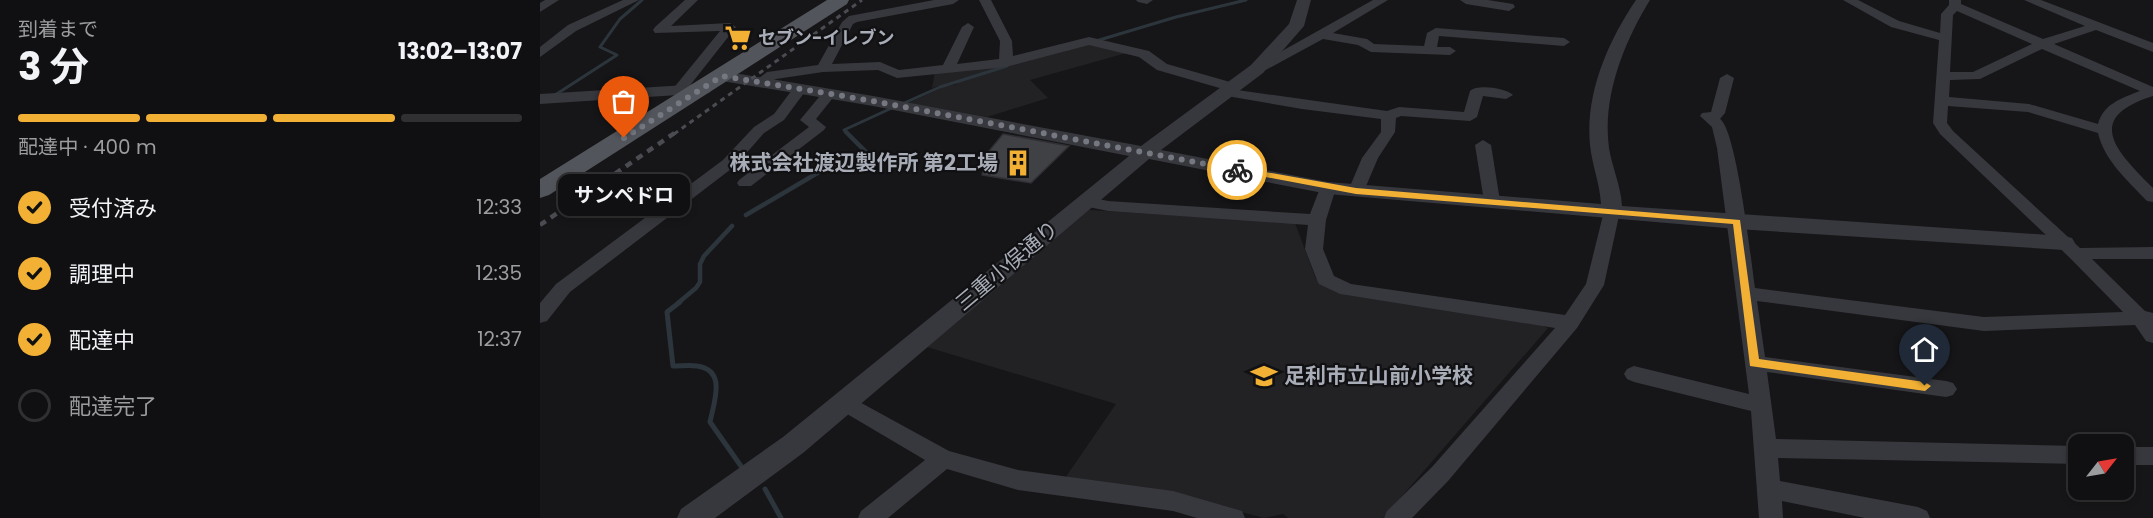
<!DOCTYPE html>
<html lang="ja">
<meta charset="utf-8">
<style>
:root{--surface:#101012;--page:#1e1e20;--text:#f1f3f6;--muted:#9c9d9f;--line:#303032;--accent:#f2b134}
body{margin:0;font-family:Poppins,"Noto Sans JP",sans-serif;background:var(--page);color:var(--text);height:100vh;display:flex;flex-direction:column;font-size:22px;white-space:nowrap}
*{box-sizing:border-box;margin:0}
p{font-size:20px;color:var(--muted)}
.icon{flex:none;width:33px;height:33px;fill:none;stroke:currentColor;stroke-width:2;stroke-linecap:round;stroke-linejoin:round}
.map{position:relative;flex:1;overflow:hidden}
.details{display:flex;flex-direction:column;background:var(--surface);width:540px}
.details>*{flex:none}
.needle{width:39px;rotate:59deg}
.tools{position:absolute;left:1528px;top:434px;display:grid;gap:12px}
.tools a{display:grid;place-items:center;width:66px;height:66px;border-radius:12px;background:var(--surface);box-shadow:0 3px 9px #0003,0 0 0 2px var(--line);font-size:30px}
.pin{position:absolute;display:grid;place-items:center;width:51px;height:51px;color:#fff;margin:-62px -26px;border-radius:50% 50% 50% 0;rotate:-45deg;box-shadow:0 0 6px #0007}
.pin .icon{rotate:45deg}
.courier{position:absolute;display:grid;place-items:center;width:60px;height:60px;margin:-30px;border:4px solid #f2b134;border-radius:50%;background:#fff;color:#222;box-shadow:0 2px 8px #0007}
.bubble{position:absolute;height:42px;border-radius:12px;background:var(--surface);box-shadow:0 3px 9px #0003,0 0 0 2px var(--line);font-size:20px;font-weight:700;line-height:42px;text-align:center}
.headline em{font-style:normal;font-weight:700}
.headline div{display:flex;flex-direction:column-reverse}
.headline{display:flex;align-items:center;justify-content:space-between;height:102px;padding:0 18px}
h1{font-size:39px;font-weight:700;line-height:45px}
.bar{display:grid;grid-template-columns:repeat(4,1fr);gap:9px 6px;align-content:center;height:72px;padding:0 18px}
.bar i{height:8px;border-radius:4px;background:var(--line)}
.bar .current{background:var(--accent)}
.bar p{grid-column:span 4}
ol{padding:0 18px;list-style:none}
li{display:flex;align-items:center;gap:18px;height:66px}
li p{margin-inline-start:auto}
li .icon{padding:6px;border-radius:50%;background:var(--accent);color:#111;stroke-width:4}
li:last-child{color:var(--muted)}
li i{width:33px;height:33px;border:3px solid var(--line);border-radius:50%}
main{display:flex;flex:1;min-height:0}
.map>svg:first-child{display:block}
</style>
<main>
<section class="details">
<div class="headline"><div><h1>3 分</h1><p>到着まで</p></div><em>13:02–13:07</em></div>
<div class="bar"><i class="current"></i><i class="current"></i><i class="current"></i><i></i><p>配達中 · 400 m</p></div>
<ol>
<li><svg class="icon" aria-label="check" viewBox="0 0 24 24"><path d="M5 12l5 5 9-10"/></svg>受付済み<p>12:33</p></li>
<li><svg class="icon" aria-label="check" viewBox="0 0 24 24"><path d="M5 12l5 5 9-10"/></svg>調理中<p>12:35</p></li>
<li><svg class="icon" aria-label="check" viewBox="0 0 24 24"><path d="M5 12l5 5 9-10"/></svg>配達中<p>12:37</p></li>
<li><i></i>配達完了</li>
</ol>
</section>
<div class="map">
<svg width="1613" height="518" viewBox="0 0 1613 518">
<rect width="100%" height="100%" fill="#161618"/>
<g fill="#222225">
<path d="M548,43L590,52L490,80L508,98L447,117L369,103L403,87L418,84L409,83L392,88L395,72Z"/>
<path d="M549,210L755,223L776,279L807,295L999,324L1008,328L843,518H748L743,514L724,518L636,495L523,481L576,404L387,347Z"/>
</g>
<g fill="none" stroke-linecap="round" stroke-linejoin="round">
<g stroke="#2c353c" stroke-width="3">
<path d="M556,41L636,17L706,0"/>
<path d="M15,95L77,55L60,47L80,19L102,0"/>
<path d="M362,104L400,87L467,66"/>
<path d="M308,134L304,130L354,107"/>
</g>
<g stroke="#2c353c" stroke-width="4.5">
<path d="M206,215L286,168L326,152L306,132"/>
<path d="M138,303L156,288L160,282V264L164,256L192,226"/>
</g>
<g stroke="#2c353c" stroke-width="5">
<path d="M140,302L127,312L133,366C141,366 149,365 157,366C187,370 174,402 170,422L203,469"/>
<path d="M225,489L241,518"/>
</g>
</g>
<path fill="#404145" stroke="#303034" stroke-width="1.5" d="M463,134L529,146L491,183L442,175L449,151Z"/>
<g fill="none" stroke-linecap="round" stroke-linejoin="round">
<g fill="#37383d" fill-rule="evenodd">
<path d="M5,0H19L0,12V3Z"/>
<path d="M83,0H99L36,31L0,57V47L28,25Z"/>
<path d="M145,0H158L131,26L190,23L196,27L144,93L139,94L132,90L180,31L115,33L113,30L115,27Z"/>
<path d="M394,0H419L413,4L317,22L313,24L292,64L340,62L359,70L403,65L422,27L428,23L434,27L417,64L459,59L460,41L439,0H451L472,41L473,56L549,37L609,51L627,64L697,84L699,87L697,90L847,111L859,107L924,112L930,91C938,84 965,88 973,95L966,99L943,96L937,117L930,121L861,116L856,118L855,132L838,158L824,191L816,196L808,191L822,158L841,132V119L762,109L681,95L679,92L683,89L617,70L599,57L549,45L466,67L357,78L338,70L283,72L236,79L221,86L214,82L227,72L278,65L302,22L309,16Z"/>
<path d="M596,0H613L607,4L598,2Z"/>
<path d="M833,0H848L793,33L827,39L834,44L884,46L887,33L896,28L1024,38L1030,42L1024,46L899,36L897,47H910L916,51L910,55L831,52L818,45L783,39L722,72L717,73L710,69Z"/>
<path d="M920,0H948L973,4L975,7L969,11L926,4Z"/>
<path d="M1303,0H1318L1359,21L1400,33L1401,14L1409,5V0H1421V4L1503,39L1545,26L1484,0H1501L1613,43V52L1556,30L1514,44L1613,87V96C1543,118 1576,151 1613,188V202L1607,201C1588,181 1564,160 1558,133L1488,112L1408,106L1407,123L1413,131L1540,248L1613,247V259H1552L1605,311L1613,313V343L1606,341L1595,325L1444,331L1217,301L1225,357L1406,381L1413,383L1417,389L1413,395L1406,397L1227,372L1236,439L1539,446V464L1238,458L1240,481L1378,507L1387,511L1390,518H1325L1242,501L1243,518H1219L1211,411L1094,382L1087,379L1084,374L1087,369L1094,366L1209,394L1177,148L1172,127L1160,116L1162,113L1171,112L1180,78L1187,74L1194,78L1185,113L1180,119C1197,131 1211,261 1215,288L1444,317L1583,312L1530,258L1400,134L1393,123L1399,40L1351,27ZM1417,11L1492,44L1433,72H1410L1413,15ZM1502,49L1600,91C1582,98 1563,104 1558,124L1489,104L1409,97L1410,80L1440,79Z"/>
<path d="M260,85L267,89L244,120L224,133L195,166L30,292L7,321L0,323V303L16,284L183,160L214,127L234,114L255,86Z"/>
<path d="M289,90L296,94L276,119L286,127L284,130L211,186H199L197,183L199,180L269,127L260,120L284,91Z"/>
<path d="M943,140L951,145L960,201L952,206L944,201L935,145Z"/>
<path d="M788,183L796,188L786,220L783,249L794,276L811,284L1025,315L1046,284L1064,211L1072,206L1080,211L1064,285L1037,328L908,481L872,518H844L847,511L892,467L1015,328L800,294L779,284L777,280L765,249L768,225L568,211L539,205L537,201L545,196L568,201L770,214L780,188Z"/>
<path d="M305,394L409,451L478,470L633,491L702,511L705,518H657L633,511L478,490L407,469L348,518H318L321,511L385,460L297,408L294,402L297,396Z"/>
<rect x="1584" y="447" width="29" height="18"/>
</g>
<g fill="#37383d" fill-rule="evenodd">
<path d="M757,0H771L764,26L723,73L621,150L788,182L1061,204C1060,184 1052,165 1050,145C1045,94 1068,41 1096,0H1110C1084,42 1062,97 1069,148C1072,167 1081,186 1082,206L1524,236L1532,238L1535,243L1532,248L1524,250L1197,229L788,194L609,159L263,453L175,518H137L141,509L243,437L589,156L333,106L182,81L176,80L174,76L176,72L182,71L333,96L601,146L711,65L749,24Z"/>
<path d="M163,84L169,85L172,89L169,93L0,104V94Z"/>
</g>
<path fill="#53555c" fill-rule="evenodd" d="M287,0H309L307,4L9,195L0,198V179Z"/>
<path stroke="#4a4c52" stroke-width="3" stroke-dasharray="5 4.5" stroke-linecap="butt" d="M134,134L322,0"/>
<path stroke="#4a4c52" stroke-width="4.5" stroke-dasharray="7 6" stroke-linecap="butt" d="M0,225L136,132"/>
</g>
<path fill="#f2b134" d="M697,167L816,188L1200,220L1219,359L1385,382L1391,386L1385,391L1210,366L1193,224L816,194L694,171L692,170Z"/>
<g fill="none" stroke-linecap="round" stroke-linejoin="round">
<path stroke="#757880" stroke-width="6" stroke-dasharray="0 10.8" d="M84,138L182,76L333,101L697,170"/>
</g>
<defs>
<g id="supermarket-bare" transform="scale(2.07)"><path d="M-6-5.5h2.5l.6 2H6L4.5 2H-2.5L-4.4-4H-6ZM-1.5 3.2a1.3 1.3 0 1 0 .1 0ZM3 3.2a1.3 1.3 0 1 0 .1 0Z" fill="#f2b134" stroke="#111113" stroke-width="2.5" paint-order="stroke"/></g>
<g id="building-bare" transform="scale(2.07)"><path d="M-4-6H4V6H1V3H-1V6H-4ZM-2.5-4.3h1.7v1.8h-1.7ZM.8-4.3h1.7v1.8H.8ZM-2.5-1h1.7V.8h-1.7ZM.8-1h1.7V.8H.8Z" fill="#f2b134" stroke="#111113" stroke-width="2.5" paint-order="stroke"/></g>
<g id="school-bare" transform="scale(2.07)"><path d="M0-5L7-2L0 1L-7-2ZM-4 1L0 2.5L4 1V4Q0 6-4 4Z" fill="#f2b134" stroke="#111113" stroke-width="2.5" paint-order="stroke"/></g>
</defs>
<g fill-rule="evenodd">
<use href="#supermarket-bare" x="198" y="38"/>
<use href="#building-bare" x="478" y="163"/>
<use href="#school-bare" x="724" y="376"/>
</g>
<g text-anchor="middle" stroke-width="4.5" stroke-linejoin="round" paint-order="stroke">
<g font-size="18" font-weight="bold" fill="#a8adb8" stroke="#111113" text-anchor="start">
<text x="218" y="44">セブン-イレブン</text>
</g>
<g font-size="21" font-weight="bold" fill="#a8adb8" stroke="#111113" text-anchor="end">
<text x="458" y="170">株式会社渡辺製作所 第2工場</text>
<text x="744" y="383" text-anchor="start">足利市立山前小学校</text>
</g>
<g font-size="21" fill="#a8adb8" stroke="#111113">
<text transform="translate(467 266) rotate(-40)" y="7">三重小俣通り</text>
</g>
</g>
</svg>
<div class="tools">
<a><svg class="needle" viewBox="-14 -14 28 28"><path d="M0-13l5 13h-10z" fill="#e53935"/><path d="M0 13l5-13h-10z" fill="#9c9d9f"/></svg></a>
</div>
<div class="pin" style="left:84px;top:138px;background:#ea580c"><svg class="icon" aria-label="bag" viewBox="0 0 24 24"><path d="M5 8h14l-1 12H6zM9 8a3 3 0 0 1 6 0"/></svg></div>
<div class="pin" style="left:1385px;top:386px;background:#1f2937"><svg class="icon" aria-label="home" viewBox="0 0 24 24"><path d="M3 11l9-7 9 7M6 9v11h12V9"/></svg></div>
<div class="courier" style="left:697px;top:170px"><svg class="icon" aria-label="bike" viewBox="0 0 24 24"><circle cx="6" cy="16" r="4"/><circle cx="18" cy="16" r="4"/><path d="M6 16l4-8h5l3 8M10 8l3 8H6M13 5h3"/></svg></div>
<div class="bubble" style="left:18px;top:174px;width:132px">サンペドロ</div>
</div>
</main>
